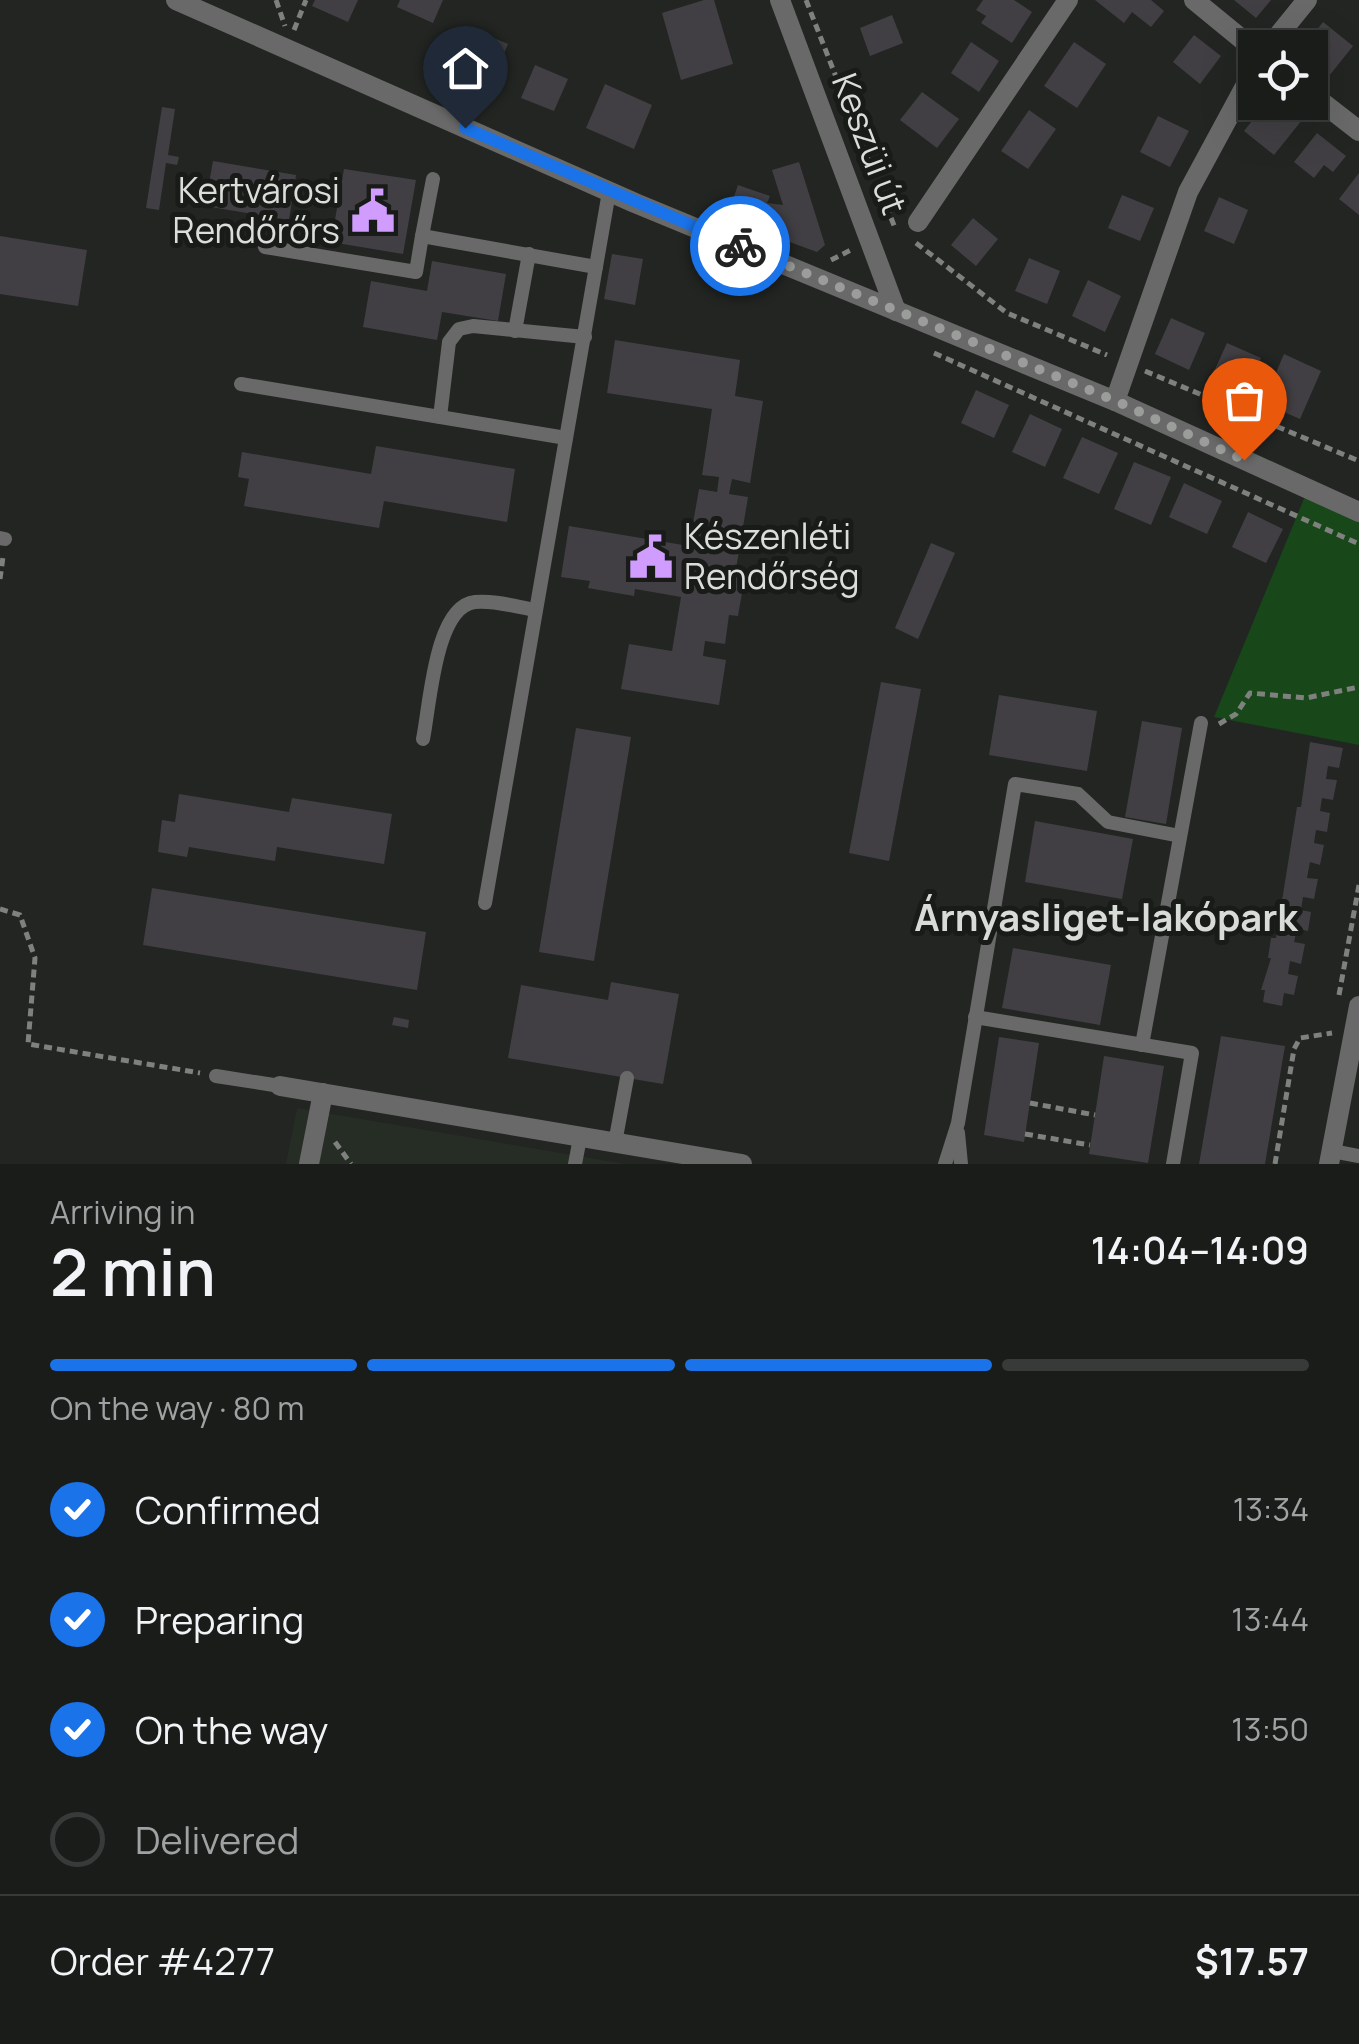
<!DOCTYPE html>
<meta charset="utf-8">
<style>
:root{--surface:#1a1c1a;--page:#232523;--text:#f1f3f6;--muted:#9fa1a2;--line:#383a39;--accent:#1a73e8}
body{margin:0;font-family:Manrope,sans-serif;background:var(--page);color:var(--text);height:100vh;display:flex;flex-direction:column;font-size:38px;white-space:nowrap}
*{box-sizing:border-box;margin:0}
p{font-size:32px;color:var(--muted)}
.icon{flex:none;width:55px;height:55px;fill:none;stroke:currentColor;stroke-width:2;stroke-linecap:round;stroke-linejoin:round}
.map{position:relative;height:1164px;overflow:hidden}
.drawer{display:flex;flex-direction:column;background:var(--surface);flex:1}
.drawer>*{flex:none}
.buttons{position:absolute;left:1238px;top:30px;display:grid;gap:20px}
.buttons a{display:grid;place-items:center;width:90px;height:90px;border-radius:0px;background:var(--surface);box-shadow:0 10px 40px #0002,0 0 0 2px var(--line);font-size:50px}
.pin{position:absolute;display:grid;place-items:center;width:85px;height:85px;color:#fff;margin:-102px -42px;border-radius:50% 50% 50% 0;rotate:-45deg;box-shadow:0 0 10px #0007}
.pin .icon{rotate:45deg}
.courier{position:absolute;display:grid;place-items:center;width:100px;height:100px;margin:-50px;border:8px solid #1a73e8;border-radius:50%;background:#fff;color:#222;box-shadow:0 2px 12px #0007}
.headline em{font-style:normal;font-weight:600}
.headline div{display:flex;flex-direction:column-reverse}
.headline{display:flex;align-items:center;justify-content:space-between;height:170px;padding:0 50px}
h1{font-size:65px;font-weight:600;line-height:75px}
.bar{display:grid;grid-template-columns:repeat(4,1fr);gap:15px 10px;align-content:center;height:120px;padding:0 50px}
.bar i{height:12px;border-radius:8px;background:var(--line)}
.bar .current{background:var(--accent)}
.bar p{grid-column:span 4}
.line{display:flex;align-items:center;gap:25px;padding:0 50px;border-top:2px solid var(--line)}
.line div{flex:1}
ol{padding:0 50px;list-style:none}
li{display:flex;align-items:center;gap:30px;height:110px}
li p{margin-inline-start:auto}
li .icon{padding:10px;border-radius:50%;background:var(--accent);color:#fff;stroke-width:4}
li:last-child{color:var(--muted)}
li i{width:55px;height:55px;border:5px solid var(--line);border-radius:50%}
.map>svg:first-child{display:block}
</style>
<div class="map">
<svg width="1359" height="1164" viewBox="0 0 1359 1164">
<rect width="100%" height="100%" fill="#222522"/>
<path fill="#262d25" d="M297,1108L625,1164H286Z"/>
<path fill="#18471a" d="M1308,489L1359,512V745L1214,717Z"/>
<g fill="#413f43">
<path d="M315,0H358L348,22L312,6Z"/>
<path d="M400,0H443L433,23L397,7Z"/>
<path d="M704,0H714L733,64L681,80L662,13Z"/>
<path d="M983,0H1014L1032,12L1012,43L981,23L986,16L976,10Z"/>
<path d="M1095,0H1151L1164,11L1151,27L1132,12L1124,23Z"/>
<path d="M1234,0H1271L1256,18Z"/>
<path d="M892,15L903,43L870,56L860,28Z"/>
<path d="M1323,22L1353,46L1329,76L1310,61V48H1303Z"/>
<path d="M472,29L508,44L491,84L455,68Z"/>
<path d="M1194,35L1221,56L1200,84L1173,62Z"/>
<path d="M971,42L999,61L979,92L951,73Z"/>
<path d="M1074,42L1106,64L1077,108L1044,86Z"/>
<path d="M535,65L568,79L554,111L521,98Z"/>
<path d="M605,84L652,105L634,149L586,128Z"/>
<path d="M922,92L959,119L937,148L900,120Z"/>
<path d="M1267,102H1281L1302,120L1274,155L1244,131Z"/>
<path d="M162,107L175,109L168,155L179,157L177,165L166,163L159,210L146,208Z"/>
<path d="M1029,110L1056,129L1028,169L1001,151Z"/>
<path d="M1158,116L1189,131L1170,167L1140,152Z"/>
<path d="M1317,133L1346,156L1333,172L1324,165L1314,178L1294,162Z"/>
<path d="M213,161L296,175L289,220L205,206Z"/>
<path d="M799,162L825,245L817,252L726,219L738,185L770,196L767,203L783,205L772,170Z"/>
<path d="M344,169L416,180L403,254L331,242Z"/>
<path d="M1359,173V215L1339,199Z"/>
<path d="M1122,195L1154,208L1140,241L1108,228Z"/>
<path d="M1219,197L1248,210L1234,244L1204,231Z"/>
<path d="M973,218L998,239L976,266L951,245Z"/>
<path d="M0,236L87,250L78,306L0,294Z"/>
<path d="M612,254L643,259L635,305L604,299Z"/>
<path d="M1029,258L1060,271L1047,304L1015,291Z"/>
<path d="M432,261L506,274L498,321L442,312L437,340L363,327L371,281L427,291Z"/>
<path d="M1088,280L1121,296L1105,332L1072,316Z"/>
<path d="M1171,318L1205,333L1189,370L1155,354Z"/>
<path d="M615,340L740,360L735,396L763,401L750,483L732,479L729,494L748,497L736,569L746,570L738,616L729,615L725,644L705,641L703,656L726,660L719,705L621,689L629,644L672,651L681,597L635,589L634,596L588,588L590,581L561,577L569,526L689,546L699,489L717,492L719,477L702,475L712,409L607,393Z"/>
<path d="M1227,343L1261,358L1244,393L1211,378Z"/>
<path d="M1284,354L1321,371L1300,419L1263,403Z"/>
<path d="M976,390L1009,405L994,438L961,423Z"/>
<path d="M1030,414L1062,429L1045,467L1012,452Z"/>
<path d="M1082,437L1118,453L1099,494L1063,478Z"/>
<path d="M376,446L515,469L507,522L384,501L379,528L244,506L249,479L238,477L242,452L371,474Z"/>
<path d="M1134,462L1171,477L1151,525L1114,509Z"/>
<path d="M1184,483L1222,501L1207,534L1169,517Z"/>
<path d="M1248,512L1283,529L1266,563L1232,547Z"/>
<path d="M931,543L955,553L918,639L895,628Z"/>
<path d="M881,682L921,689L889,861L849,853Z"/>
<path d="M999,695L1097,711L1087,771L989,755Z"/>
<path d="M1142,721L1182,728L1166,824L1125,817Z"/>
<path d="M576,728L631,737L594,961L539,952Z"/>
<path d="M1310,742L1343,748L1339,768L1328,766L1326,779L1337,780L1333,800L1322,798L1320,811L1330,813L1327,832L1316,830L1314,843L1324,845L1320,865L1310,862L1307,878L1318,879L1314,899L1303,897L1301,910L1311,912L1308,931L1297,929L1294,942L1305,944L1301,964L1290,961L1288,974L1298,976L1294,995L1284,993L1282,1006L1263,1002L1265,990H1261L1271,958H1268L1271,938H1276L1297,807H1301Z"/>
<path d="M179,794L289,812L292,798L392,814L384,864L277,847L275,861L189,847L187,857L158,852L162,820L175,822Z"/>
<path d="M1035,821L1133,839L1122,899L1025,882Z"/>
<path d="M152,888L426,932L417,990L143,945Z"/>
<path d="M1013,948L1111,965L1100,1025L1002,1008Z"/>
<path d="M611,982L679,994L663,1084L508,1058L521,985L608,1000Z"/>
<path d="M394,1017L409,1020L408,1028L392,1025Z"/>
<path d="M1221,1036L1285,1046L1265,1164H1199Z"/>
<path d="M999,1037L1039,1043L1024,1142L984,1135Z"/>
<path d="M1104,1056L1164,1066L1148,1163L1089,1154Z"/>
</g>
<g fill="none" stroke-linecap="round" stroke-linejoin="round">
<g stroke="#7f817f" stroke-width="5" stroke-dasharray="8 5" stroke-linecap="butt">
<path d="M276,0L285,26"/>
<path d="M806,0L895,228"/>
<path d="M294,30L306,0"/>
<path d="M916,243L1007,313L1107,355"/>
<path d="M831,260L853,249"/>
<path d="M934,353L1359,544"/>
<path d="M1145,371L1359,461"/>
<path d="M0,579L3,557"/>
<path d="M1219,724L1236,714L1250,693L1306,698L1359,687"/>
<path d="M0,909L20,915L35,958L28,1044L200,1073"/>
<path d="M1339,995L1359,885"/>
<path d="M1030,1103L1095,1115"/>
<path d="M1025,1134L1090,1145"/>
<path d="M335,1142L351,1164"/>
<path d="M1275,1164L1294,1049L1300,1038L1332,1033"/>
</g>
<g stroke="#686968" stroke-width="14">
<path d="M422,236L433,179"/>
<path d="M265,247L416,272L422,236L596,267"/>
<path d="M515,331L529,254"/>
<path d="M241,384L566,438"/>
<path d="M440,417L449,342L459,329L473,326L585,337"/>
<path d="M0,538L5,539"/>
<path d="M423,739C430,705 435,606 475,602C494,600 517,607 536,610"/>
<path d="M485,903L609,192"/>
<path d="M975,1017L1192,1053L1173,1164"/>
<path d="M1142,1045L1201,723"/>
<path d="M216,1076L280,1086"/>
<path d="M958,1133L961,1164"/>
<path d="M615,1143L627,1078"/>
<path d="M1332,1151L1359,1156"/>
<path d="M575,1164L580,1138"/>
<path d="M945,1164L958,1123L1015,784L1078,794L1108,822L1180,836"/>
</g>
<g stroke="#686968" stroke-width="20">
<path d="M1194,0L1255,50"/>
<path d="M1268,48L1307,0"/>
<path d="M1310,93L1359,131"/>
<path d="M918,222L1068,0"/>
<path d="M1115,401L1188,192L1255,68"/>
<path d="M280,1086L742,1164"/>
<path d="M309,1164L323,1093"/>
<path d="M1329,1164L1359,1006"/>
</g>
<g stroke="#686968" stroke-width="20">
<path d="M176,0L635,203L1115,401L1359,512"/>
<path d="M780,0L896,311"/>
</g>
</g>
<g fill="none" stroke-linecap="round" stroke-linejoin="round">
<path stroke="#9a9d9a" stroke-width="10" stroke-dasharray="0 18" d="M740,246L1116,401L1244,460"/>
<path stroke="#1a73e8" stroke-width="12" d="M465,128L740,246"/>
</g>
<defs>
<g id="civic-bare" transform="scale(3.45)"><path d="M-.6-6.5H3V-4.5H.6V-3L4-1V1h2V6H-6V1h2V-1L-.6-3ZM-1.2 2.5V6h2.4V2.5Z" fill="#d09dfe" stroke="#191b19" stroke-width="2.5" paint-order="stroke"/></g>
</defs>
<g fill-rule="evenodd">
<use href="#civic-bare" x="373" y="211"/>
<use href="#civic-bare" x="651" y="557"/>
</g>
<g text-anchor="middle" stroke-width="10" stroke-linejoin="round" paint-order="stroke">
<g font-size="35" fill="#dbdddb" stroke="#191b19">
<text transform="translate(869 144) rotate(69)" y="12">Keszüi út</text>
</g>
<g font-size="35" fill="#dbdddb" stroke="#191b19" text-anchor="end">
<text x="340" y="203">Kertvárosi<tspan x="340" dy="40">Rendőrőrs</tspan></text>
<text x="684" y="549" text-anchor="start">Készenléti<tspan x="684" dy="40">Rendőrség</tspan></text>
</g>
<g font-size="38" font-weight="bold" fill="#d8dcd8" stroke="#191b19">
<text x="1106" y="931">Árnyasliget-lakópark</text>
</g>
</g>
</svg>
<div class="buttons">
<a><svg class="icon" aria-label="locate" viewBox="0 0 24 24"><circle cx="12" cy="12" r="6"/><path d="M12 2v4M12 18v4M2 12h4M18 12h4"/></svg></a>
</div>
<div class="pin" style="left:1244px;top:460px;background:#ea580c"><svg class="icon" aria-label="bag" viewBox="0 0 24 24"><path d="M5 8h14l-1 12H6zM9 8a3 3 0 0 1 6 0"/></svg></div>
<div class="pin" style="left:465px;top:128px;background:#1f2937"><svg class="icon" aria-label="home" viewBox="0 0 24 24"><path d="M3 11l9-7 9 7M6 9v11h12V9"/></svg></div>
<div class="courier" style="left:740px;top:246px"><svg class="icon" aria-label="bike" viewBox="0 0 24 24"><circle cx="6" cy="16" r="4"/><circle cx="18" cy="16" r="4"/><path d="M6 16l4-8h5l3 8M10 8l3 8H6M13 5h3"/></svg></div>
</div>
<section class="drawer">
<div class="headline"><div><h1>2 min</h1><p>Arriving in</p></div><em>14:04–14:09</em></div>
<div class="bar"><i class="current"></i><i class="current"></i><i class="current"></i><i></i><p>On the way · 80 m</p></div>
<ol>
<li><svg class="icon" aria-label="check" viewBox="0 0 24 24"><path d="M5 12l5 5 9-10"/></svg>Confirmed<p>13:34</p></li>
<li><svg class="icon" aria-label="check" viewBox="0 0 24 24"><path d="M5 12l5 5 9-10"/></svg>Preparing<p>13:44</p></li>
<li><svg class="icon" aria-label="check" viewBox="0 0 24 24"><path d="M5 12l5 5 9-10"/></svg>On the way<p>13:50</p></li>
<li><i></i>Delivered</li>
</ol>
<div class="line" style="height:130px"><div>Order #4277</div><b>$17.57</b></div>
</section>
